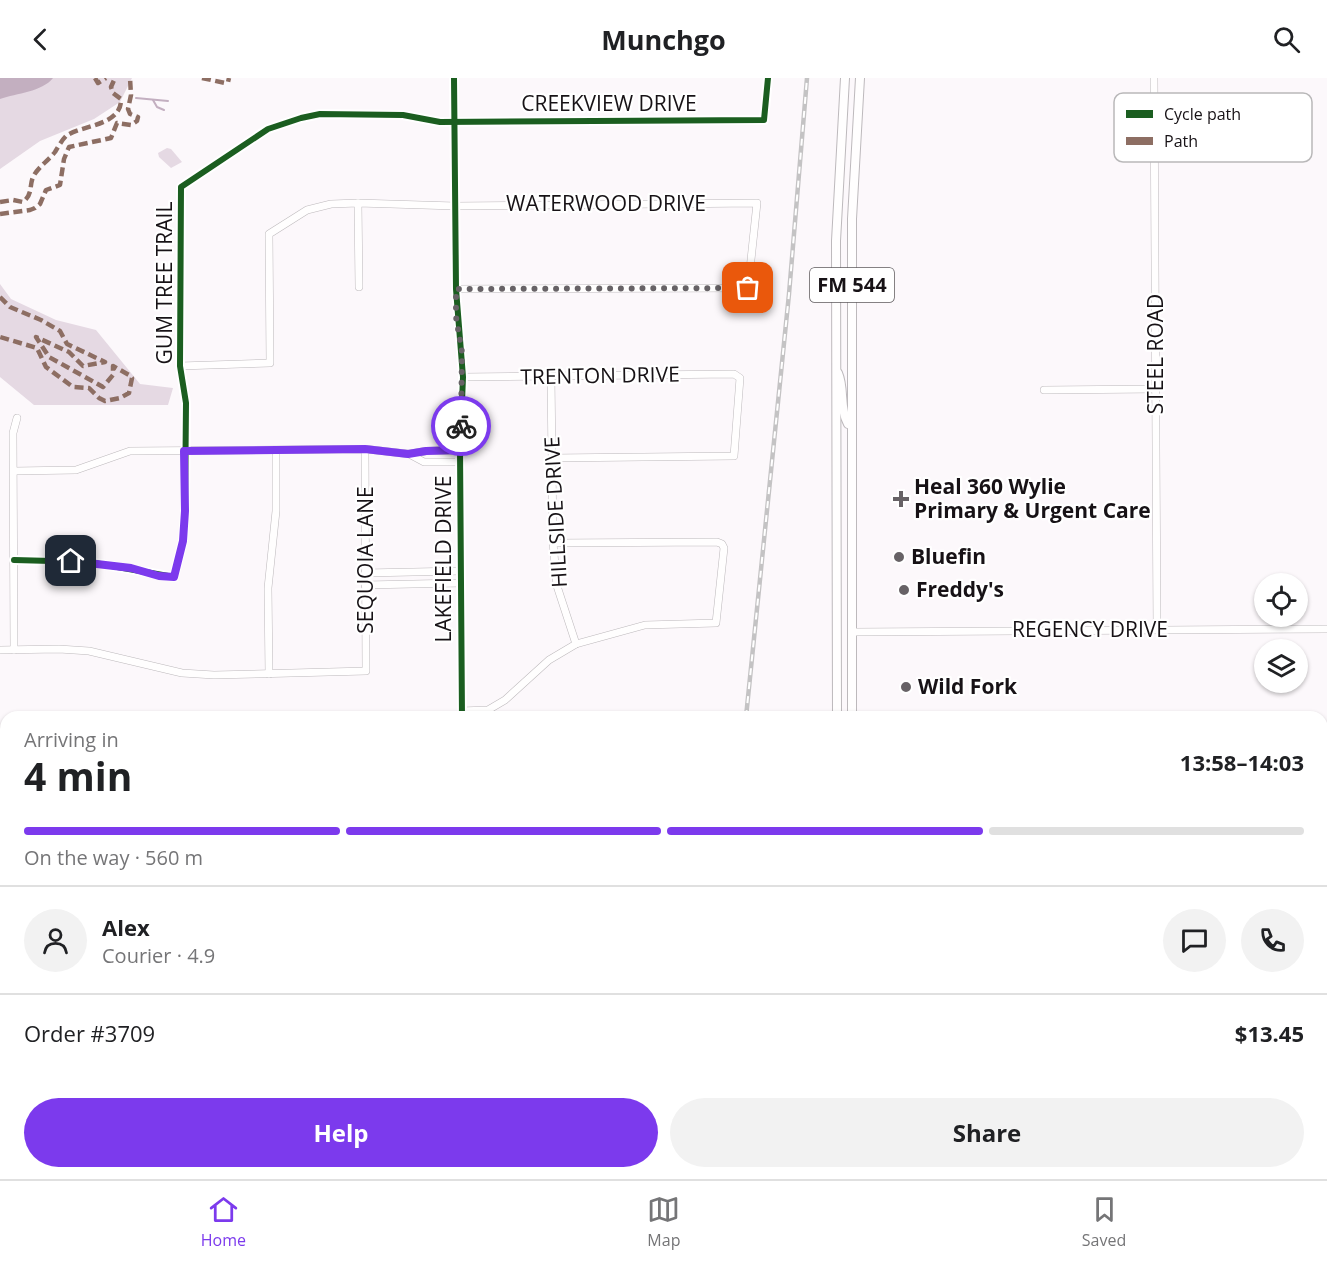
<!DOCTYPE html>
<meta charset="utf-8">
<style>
:root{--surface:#fff;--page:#f2f2f2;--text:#202124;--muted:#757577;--line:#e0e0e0;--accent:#7c3aed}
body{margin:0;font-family:"Open Sans",sans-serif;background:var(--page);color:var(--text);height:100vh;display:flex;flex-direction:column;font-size:22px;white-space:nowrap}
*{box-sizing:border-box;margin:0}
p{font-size:20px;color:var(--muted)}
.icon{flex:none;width:33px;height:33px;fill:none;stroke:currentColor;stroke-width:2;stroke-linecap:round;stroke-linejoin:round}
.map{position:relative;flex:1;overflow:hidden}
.panel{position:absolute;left:0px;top:633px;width:1328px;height:468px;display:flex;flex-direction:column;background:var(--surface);border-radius:18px 18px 0 0;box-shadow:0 2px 4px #0004}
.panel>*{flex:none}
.controls{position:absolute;left:1254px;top:495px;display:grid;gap:12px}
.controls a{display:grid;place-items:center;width:54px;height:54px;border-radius:50%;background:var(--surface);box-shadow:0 2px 4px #0004;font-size:30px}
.pin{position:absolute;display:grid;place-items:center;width:51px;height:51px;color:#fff;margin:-26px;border-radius:12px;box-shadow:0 3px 9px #0006}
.courier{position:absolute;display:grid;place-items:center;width:60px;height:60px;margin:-30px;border:4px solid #7c3aed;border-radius:50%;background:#fff;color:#222;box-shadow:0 2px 8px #0007}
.head em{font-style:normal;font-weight:700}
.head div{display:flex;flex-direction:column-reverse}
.head{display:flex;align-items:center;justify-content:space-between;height:102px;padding:0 24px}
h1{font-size:39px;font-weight:700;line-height:45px}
.bar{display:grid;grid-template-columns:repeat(4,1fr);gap:9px 6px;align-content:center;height:72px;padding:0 24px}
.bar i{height:8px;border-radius:4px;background:var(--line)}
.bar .selected{background:var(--accent)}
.bar p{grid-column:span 4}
.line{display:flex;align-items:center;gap:15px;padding:0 24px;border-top:2px solid var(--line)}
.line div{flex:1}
.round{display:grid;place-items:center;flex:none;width:63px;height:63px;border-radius:32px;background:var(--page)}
.cta{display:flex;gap:12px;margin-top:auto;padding:12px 24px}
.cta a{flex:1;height:69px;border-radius:36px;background:var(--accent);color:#fff;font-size:24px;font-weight:700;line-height:69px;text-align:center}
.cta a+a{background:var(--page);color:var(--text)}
header{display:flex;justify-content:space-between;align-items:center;height:78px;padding:0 24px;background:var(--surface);font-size:27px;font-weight:700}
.dock{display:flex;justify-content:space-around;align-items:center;height:84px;border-top:2px solid var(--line);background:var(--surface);font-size:16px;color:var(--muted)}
.dock a{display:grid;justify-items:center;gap:3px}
.dock .selected{color:var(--accent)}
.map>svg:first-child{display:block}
</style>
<header><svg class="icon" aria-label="back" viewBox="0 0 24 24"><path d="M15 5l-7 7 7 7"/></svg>Munchgo<svg class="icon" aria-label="search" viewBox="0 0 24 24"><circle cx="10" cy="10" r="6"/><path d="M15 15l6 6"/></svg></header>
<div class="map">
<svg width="1327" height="1101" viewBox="0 0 1327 1101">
<rect width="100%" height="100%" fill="#fcf8fb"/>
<g fill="#e5d9e3">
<path d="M0,0H132L120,24L94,41L40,63L0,91Z"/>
<path d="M167,70L171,71L182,84L171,90L159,79L158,75Z"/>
<path d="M0,206L11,221L56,242L96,252L140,306L173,310L168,327H34L0,299Z"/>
</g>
<path fill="#c3afc0" d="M0,0H53C42,14 17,15 0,21Z"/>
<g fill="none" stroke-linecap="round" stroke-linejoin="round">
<g stroke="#c3afc0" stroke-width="2">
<path d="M136,20L168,23"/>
<path d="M153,22L157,29L164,32"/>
</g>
<g stroke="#bdb9bc" stroke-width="8">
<g id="minor">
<path d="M454,0L456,211L463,299L460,372L462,639"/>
<path d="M1154,0L1157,552"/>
<path d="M358,125L359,209"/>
<path d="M180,288L270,285L269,156L307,132L331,126L358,125L455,128L757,125L748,210L456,211"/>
<path d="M463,299L734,296L740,300L734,378L552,380"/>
<path d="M551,299L553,465L557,508L576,566"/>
<path d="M1044,312L1156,311"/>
<path d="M460,372L426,373L409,376L424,384H461"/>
<path d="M14,393L76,392L130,373L365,371L409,376"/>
<path d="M14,482L89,484L174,499L183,463L185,433L186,325L180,288L181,109L268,51L301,40L320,36L403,37L440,44L764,42L768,0"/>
<path d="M365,495L461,493"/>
<path d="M365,507L461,505"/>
<path d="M853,554L1327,551"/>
<path d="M0,572L59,571L89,573L182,595L214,597L366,593L365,371"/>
<path d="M14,572L13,355L17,340"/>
<path d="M269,596L268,510L276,433V373"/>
<path d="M461,633L488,632L505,622L549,582L576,566L645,547L716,545L724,470L722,466L717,464L553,465"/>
<path d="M659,639H683"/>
<path d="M723,639H814"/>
<path d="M0,659H6"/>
<path d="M1322,668H1327"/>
<path d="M1322,723H1327"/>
<path d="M1322,817L1327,832"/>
<path d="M1322,896L1327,893"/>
<path d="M0,1044H6"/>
<path d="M1198,1095L1199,1101"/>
<path d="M1281,1095V1101"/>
<path d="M80,1096L92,1101"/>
<path d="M270,1101H322"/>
<path d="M404,1101V1095"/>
<path d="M488,1101V1095"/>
<path d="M572,1101V1095"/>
<path d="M656,1101V1095"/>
</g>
</g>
<g stroke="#bdb9bc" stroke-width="10">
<g id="major">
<path d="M838,295C845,311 839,330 848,346L852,347"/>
<path d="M837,639L836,163L845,0"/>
<path d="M852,639V141L860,0"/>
<path d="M842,1095V1101"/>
<path d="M857,1095V1101"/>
</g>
</g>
<use href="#minor" stroke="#fffefe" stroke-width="7"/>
<use href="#major" stroke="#fffefe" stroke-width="8"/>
<g stroke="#c4c3c4" stroke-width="4.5">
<g id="rail">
<path d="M746,639L789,216L807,0"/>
<path d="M703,1101V1095"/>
</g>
</g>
<use href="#rail" stroke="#fff" stroke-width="2" stroke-dasharray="7" stroke-linecap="butt"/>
<g stroke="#8d6e63" stroke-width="4.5" stroke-dasharray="9 4.5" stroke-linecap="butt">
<path d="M95,0L98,5L106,0"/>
<path d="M202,0L225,5L228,4L229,0"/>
<path d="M0,124L13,122L23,124C33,116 29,109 33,99C38,89 49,82 55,74C58,69 62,62 66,58C81,47 122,48 121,21L113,15L111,9L115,0"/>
<path d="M0,136L30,132L35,130L40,126L46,112L60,107L64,81L69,69L111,60L117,45L131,47L137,43L138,39L130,36L128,31L131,17L130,0"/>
<path d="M0,219L10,229L41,242L60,253L67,266L105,284L83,288L69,274L36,259L49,279L103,309L113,297V288L129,297L132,300L129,315L120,320L105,323L99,320L89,310L73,309L46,289L37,270L0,259"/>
</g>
<g stroke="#fff" stroke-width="10">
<g id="cycleway">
<path d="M454,0L456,211L463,299L460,372L462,639"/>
<path d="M14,482L89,484L174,499L183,463L185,433L186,325L180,288L181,109L268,51L301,40L320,36L403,37L440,44L764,42L768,0"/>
</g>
</g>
<use href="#cycleway" stroke="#1b5e20" stroke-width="6"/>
</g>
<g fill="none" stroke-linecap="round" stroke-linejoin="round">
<path stroke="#676266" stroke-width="6" stroke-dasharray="0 10.8" d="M461,348L462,274L456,239V211L748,210"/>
<path stroke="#7c3aed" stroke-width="8" d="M71,483L131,490L159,498L174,499L183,463L185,433L184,373L365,371L408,376L426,373L460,372L461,348"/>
</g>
<g fill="#676266" stroke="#fff" stroke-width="2">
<path d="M898 412h6v6h6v6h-6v6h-6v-6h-6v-6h6z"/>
<circle cx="899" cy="479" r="6"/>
<circle cx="904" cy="512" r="6"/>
<circle cx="906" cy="609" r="6"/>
</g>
<g text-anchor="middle" stroke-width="4.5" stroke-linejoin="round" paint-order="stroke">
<rect fill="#fff" stroke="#5d595c" stroke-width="1.5" x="810" y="190" width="84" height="34" rx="4.5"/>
<g font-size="20" font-weight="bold" fill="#171216">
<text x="852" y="214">FM 544</text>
</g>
<g font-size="21" fill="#171216" stroke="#fff">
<text x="609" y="33">CREEKVIEW DRIVE</text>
<text x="606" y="133">WATERWOOD DRIVE</text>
<text transform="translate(165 205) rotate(-90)" y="7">GUM TREE TRAIL</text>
<text transform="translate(1156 276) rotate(-90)" y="7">STEEL ROAD</text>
<text transform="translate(600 298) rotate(-1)" y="7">TRENTON DRIVE</text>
<text transform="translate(556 434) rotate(-93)" y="7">HILLSIDE DRIVE</text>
<text transform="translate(444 481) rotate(-90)" y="7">LAKEFIELD DRIVE</text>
<text transform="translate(366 482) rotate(-90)" y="7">SEQUOIA LANE</text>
<text x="1090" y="559">REGENCY DRIVE</text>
</g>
<g font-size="21" font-weight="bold" fill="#171216" stroke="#fff" text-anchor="start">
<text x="914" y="416">Heal 360 Wylie<tspan x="914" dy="24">Primary &amp; Urgent Care</tspan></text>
<text x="911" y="486">Bluefin</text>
<text x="916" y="519">Freddy's</text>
<text x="918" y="616">Wild Fork</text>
</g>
</g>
<rect x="1114" y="15" width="198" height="69" rx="9" fill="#fff" stroke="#b9b8b9" stroke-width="1.5"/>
<rect x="1126" y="32" width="27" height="8" fill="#1b5e20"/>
<rect x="1126" y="59" width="27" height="8" fill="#8d6e63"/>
<g font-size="16" fill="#171216">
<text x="1164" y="42">Cycle path</text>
<text x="1164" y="69">Path</text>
</g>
</svg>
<div class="controls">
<a><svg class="icon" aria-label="locate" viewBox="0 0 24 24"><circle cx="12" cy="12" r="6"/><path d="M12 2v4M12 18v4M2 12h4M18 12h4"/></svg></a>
<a><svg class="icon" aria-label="layers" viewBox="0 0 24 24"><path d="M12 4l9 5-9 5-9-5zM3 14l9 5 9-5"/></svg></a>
</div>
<div class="pin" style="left:748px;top:210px;background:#ea580c"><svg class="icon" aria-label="bag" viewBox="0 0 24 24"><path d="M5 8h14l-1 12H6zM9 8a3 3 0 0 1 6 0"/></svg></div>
<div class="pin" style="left:71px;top:483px;background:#1f2937"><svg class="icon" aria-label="home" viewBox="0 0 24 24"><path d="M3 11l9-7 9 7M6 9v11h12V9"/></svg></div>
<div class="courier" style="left:461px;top:348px"><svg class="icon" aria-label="bike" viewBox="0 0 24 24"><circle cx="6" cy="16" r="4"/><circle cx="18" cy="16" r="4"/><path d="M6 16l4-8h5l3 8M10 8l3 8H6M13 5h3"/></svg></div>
<section class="panel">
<div class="head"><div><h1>4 min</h1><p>Arriving in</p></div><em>13:58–14:03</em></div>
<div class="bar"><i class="selected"></i><i class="selected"></i><i class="selected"></i><i></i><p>On the way · 560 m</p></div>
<div class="line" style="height:108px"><a class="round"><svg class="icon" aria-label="person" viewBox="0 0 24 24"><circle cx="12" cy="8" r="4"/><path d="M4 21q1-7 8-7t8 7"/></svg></a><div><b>Alex</b><p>Courier · 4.9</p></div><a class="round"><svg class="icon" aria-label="chat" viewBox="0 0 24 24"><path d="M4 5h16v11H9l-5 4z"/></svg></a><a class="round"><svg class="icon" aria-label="phone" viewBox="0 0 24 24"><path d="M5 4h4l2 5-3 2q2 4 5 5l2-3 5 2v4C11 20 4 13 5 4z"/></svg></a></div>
<div class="line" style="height:78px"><div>Order #3709</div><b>$13.45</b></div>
<div class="cta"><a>Help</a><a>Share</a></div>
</section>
</div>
<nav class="dock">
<a class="selected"><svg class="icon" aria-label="home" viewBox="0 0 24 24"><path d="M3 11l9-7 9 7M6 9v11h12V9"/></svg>Home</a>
<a><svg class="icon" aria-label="map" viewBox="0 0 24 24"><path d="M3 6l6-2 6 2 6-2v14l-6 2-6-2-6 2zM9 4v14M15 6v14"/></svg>Map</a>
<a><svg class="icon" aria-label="saved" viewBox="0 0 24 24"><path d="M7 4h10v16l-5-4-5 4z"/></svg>Saved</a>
</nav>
